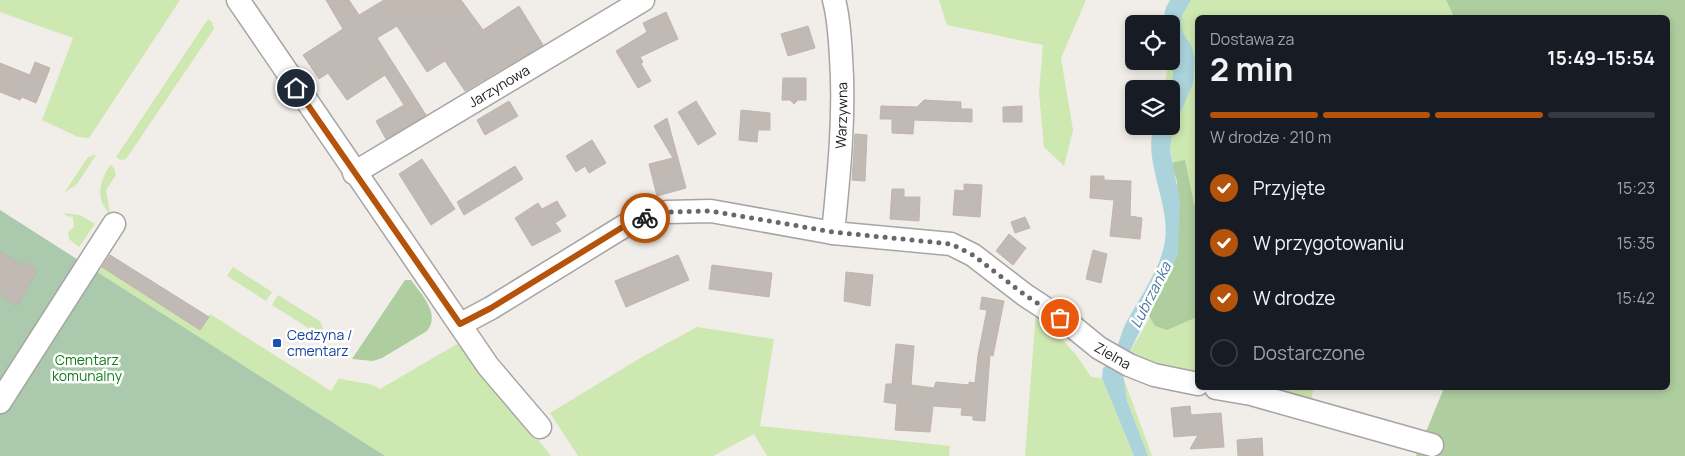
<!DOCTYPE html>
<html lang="pl">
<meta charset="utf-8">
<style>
:root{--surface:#171b24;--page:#20242c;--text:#f1f3f6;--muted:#9ea1a6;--line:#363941;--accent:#b45309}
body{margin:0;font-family:Manrope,sans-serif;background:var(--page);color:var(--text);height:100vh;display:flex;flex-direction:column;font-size:19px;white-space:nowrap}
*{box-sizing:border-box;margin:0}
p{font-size:16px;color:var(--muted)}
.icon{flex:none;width:28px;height:28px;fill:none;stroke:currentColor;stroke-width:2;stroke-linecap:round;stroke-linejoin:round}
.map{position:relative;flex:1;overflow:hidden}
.sheet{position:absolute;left:1195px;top:15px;width:475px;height:375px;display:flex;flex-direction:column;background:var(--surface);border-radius:8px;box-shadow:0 2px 8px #0003}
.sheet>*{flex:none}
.controls{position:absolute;left:1125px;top:15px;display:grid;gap:10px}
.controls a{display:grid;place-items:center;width:55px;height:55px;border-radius:8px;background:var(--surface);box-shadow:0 2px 8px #0003;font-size:25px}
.pin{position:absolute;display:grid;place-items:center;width:42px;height:42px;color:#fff;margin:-21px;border:2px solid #fff;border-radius:50%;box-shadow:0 1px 5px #0007}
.courier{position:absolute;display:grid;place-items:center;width:50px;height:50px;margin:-25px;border:4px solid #b45309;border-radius:50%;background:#fff;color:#222;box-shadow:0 1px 6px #0007}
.overview em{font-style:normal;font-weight:700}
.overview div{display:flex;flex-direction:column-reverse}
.overview{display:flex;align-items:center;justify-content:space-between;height:85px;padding:0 15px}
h1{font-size:32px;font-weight:700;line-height:38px}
.bar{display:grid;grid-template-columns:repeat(4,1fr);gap:8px 5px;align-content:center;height:60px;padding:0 15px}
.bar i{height:6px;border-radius:4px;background:var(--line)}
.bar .active{background:var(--accent)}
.bar p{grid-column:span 4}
ol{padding:0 15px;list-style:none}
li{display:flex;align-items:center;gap:15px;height:55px}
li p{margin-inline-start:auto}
li .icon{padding:5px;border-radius:50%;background:var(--accent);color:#fff;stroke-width:4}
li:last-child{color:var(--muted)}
li i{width:28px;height:28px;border:2px solid var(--line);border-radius:50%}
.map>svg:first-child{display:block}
</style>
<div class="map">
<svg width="1685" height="456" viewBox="0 0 1685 456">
<rect width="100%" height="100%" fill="#f1ede8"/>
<g fill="#cee8b1">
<path d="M0,0H180L89,138L78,137L42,120L73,38L0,12Z"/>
<path d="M939,0H1086L1061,58L1073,130L1064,166L1044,147L1039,93L1043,45L947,25Z"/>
<path d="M1168,0H1446L1454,17L1198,18L1197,377L1128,355C1155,311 1185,255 1180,202C1177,176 1170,151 1165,126H1171V89H1164L1169,61H1171V46L1178,8Z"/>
<path d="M208,19L212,22L214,29L126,159L120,160L116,157Z"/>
<path d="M94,155H96L77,184L64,193L88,157Z"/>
<path d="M110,165L114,168L116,175L106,190L110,214C95,198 99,183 110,165Z"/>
<path d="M64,213L80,215L95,224L79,247L69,239L68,232L74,227L73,217L67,216Z"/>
<path d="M100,266L200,330L210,314L331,391L339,378C352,383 369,381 380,389L457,344L489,376L551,456H385L96,272Z"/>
<path d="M233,267L272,292L266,301L227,276Z"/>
<path d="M278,295L320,321L323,329L321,336L272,305Z"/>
<path d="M1036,310L1077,356L1091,377L1102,378L1134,456H1025Z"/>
<path d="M697,327L774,339L760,426L950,446L949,456H767L754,434L713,456H578L550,413L642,357Z"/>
<path d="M1122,374L1152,456H1148C1137,429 1125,403 1122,374Z"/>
<path d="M1255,388H1314L1309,407Z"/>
</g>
<g fill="#aece9f">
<path d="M1446,0H1685V456H1416L1444,388H1668V18L1454,17Z"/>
<path d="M1185,160L1194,204L1197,209V317L1167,330L1155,326L1149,316L1178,254L1177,181L1171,163Z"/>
<path d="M405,280H411C421,294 441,314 427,331L382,358L373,361L352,359Z"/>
</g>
<path fill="#aac9ad" d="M0,210L385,456H0Z"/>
<path fill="#abd3dc" d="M1171,0H1191L1182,15L1181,24L1183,33L1191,45L1195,60L1193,83L1172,132L1170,150L1180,202L1178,254L1122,367L1127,401L1148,456H1134L1102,378L1103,368C1116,361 1119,337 1125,325C1137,302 1159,271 1164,246C1173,206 1142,163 1154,126H1171V89L1177,44L1171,34V24H1165C1164,14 1164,7 1171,0Z"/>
<g fill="#c1b9b4" stroke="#c2b4ab">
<path d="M326,0H349L359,15L384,0H461L483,30L519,6L543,45L465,91L445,61L427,72L397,26L377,38L426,115L386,139L376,121L404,105L385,75L347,100L328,73L319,79L303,55L343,29Z"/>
<path d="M666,12L678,39L640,57L643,62L641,64L651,81L638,88L616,51L647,32L643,23Z"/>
<path d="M808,26L815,48L788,56L781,34Z"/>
<path d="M35,62L50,68L36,103L22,97L20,100L0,92V63L30,75Z"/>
<path d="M783,78H806V100H798L794,104L790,100H782Z"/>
<path d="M924,100L961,102V109H972V122L914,120L913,134L892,133V119H880L881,106L917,107Z"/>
<path d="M509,101L518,116L485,135L477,120Z"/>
<path d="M696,101L716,134L698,145L678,112Z"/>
<path d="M1022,106V122H1003V107Z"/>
<path d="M741,110L770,113V130H758L757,142L739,140Z"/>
<path d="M667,118L686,188L657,196L649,164L673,158L654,126Z"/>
<path d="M855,134L867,135L865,181L852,180Z"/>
<path d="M592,140L606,163L589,173L585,166L576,172L566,156Z"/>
<path d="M422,159L455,209L431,225L399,174Z"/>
<path d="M515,166L523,179L464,215L457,202Z"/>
<path d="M1091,176H1104V180L1131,181L1130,216L1142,218L1140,239L1110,236L1114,200L1090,198Z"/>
<path d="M964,184L982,185L980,217L953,215L955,190L964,191Z"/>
<path d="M892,189H904V197H920L919,221L890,219Z"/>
<path d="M557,201L566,216L555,223L561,231L532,246L515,218L538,203L542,209Z"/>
<path d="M1025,217L1030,228L1015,233L1011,222Z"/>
<path d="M1009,234L1026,248L1013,265L996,251Z"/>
<path d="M1093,250L1107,254L1101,283L1086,279Z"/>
<path d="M0,251L25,267L27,263L38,269L16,307L9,299L6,300L0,291Z"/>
<path d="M110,255L209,317L200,330L102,267Z"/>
<path d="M678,255L689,280L626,307L615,281Z"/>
<path d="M712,265L772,273L769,297L709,289Z"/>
<path d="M846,272L873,275L870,306L844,301Z"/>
<path d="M982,297L1004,301L993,356L990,355L985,421L973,420V416L961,415L962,408L933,406L930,432L895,430L897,404L884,402L886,384H892L896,344L914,346L911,385L934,388L936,382L969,385V382L975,383L978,355L987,310L980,309Z"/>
<path d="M1190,406L1191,415L1221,413L1224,447L1190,449L1198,435L1174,437L1171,408Z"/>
<path d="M1262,438L1263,456H1238L1237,440Z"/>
</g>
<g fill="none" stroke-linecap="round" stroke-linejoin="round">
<g stroke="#a5a5a5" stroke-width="25">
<g id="minor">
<path d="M238,0L488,366L540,427"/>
<path id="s1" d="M354,173L643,0"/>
<path id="s2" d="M833,233C839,174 845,116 841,57C840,38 839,19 834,0"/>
<path id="s3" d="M461,324L491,308L626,225L667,212L711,211L833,233L951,244L973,255L1025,295L1072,326L1099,348L1129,365L1154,375L1198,384"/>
<path d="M1216,388L1251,394L1432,445"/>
<path d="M0,402L114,224"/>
</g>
</g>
<use href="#minor" stroke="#fff" stroke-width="22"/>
</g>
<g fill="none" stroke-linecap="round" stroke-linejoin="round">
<path stroke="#6a6867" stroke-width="5" stroke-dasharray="0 9" d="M645,218L667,212L711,211L833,232L951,244L973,255L1025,295L1060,318"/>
<path stroke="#b45309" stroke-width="6" d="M296,88L460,324L491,308L626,225L645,218"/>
</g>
<rect fill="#1a4fb4" stroke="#fff" stroke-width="2" x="272" y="338" width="10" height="10" rx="2.5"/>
<g text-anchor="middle" stroke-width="5" stroke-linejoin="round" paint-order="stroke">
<g font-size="14" fill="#212121" stroke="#fff">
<text dy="5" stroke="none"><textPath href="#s1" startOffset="169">Jarzynowa</textPath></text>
<text dy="5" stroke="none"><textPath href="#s2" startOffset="118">Warzywna</textPath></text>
<text dy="5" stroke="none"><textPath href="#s3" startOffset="719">Zielna</textPath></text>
</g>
<g font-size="14" fill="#164399" stroke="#fff" text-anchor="start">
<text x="287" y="340">Cedzyna /<tspan x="287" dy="16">cmentarz</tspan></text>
</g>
<g font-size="14" fill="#117d16" stroke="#fff">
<text x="87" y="365">Cmentarz<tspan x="87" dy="16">komunalny</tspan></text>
</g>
<g font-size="15" font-style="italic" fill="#4a779d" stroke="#fff">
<text transform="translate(1151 295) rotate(-63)" y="5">Lubrzanka</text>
</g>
</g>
</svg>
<div class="controls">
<a><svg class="icon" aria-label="locate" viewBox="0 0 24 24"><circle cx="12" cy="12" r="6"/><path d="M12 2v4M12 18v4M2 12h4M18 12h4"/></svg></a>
<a><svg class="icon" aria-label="layers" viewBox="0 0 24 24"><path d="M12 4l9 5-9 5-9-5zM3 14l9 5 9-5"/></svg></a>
</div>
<div class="pin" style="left:1060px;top:318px;background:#ea580c"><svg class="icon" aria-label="bag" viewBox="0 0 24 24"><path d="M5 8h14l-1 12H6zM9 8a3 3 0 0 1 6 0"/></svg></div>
<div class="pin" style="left:296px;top:88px;background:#1f2937"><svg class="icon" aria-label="home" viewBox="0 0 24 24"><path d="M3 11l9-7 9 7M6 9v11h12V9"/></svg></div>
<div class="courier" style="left:645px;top:218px"><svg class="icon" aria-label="bike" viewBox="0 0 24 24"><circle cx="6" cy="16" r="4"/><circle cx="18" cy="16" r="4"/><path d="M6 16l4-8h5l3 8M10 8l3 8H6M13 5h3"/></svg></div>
<section class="sheet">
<div class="overview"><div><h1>2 min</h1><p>Dostawa za</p></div><em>15:49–15:54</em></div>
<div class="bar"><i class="active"></i><i class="active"></i><i class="active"></i><i></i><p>W drodze · 210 m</p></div>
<ol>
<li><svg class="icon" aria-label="check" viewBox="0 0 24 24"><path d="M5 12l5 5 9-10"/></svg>Przyjęte<p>15:23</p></li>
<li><svg class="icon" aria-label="check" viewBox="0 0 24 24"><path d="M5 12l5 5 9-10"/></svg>W przygotowaniu<p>15:35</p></li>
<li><svg class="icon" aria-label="check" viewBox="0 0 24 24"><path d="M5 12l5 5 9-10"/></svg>W drodze<p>15:42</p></li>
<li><i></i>Dostarczone</li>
</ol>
</section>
</div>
